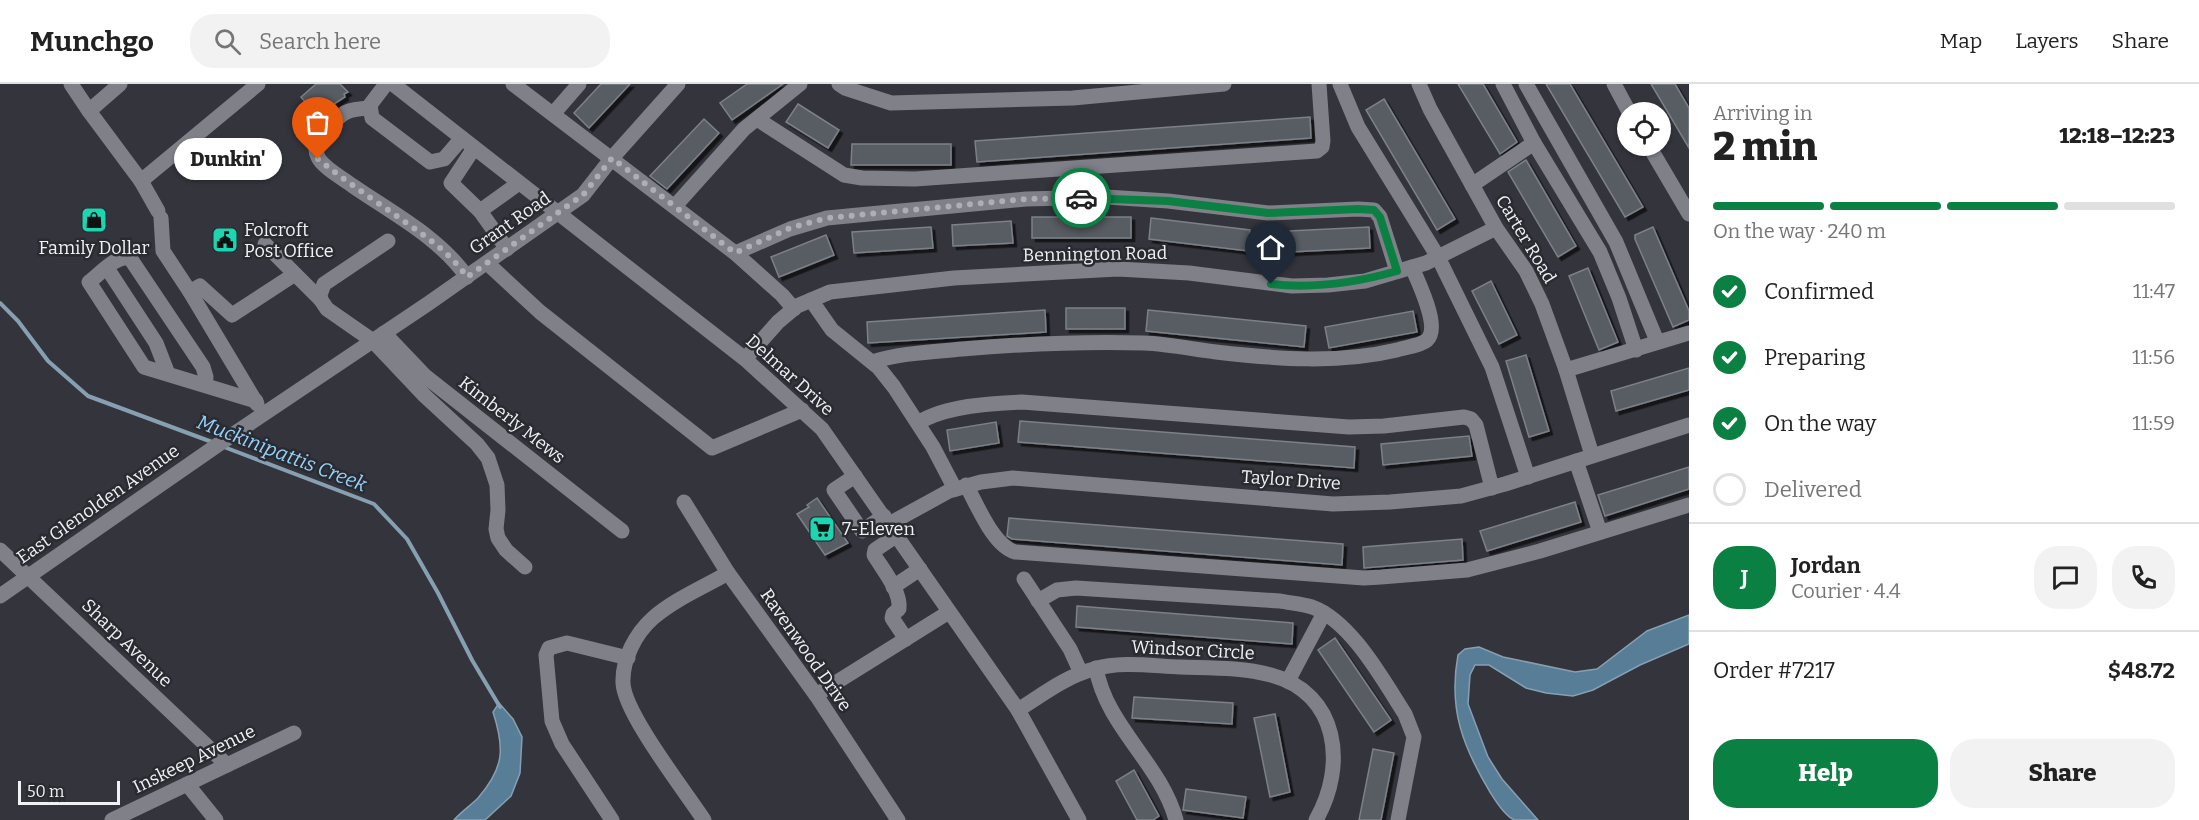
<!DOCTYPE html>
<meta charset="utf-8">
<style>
:root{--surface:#fff;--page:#f2f2f2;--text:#222;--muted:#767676;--line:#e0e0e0;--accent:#0b8043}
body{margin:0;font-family:Bitter,serif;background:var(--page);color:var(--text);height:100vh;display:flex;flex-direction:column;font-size:22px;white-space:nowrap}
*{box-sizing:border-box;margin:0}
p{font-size:20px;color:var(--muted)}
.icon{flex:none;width:33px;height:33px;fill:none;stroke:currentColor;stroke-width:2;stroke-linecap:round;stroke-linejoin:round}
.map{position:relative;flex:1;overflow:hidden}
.side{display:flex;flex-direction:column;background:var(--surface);width:510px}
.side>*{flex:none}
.fabs{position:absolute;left:1617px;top:18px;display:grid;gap:12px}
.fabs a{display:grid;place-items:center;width:54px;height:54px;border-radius:50%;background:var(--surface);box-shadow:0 2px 4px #0004;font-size:30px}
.scale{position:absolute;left:18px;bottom:15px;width:102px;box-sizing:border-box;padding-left:6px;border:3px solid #f0f0f5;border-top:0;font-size:16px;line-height:21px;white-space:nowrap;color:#f0f0f5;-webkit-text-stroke:4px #2a2a31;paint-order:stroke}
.pin{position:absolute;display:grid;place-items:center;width:51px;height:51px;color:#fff;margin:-62px -26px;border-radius:50% 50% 50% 0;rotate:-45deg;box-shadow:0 0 6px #0007}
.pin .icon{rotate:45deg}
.courier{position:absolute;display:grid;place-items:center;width:60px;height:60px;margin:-30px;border:4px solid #0b8043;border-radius:50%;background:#fff;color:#222;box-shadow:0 2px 8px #0007}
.bubble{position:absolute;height:42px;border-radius:21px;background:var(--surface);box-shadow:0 2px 4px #0004;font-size:20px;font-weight:800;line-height:42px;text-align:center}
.headline em{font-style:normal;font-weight:800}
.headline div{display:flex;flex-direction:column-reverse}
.headline{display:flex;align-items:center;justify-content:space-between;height:102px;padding:0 24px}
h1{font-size:39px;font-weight:800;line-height:45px}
.bar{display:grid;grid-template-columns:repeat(4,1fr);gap:9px 6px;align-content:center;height:72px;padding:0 24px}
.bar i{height:8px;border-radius:4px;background:var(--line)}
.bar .selected{background:var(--accent)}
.bar p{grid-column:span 4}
.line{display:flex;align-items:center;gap:15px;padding:0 24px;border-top:2px solid var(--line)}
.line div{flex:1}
.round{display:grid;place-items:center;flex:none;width:63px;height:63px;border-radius:24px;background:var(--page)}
ol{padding:0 24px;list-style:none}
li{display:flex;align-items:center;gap:18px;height:66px}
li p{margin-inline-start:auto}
li .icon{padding:6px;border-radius:50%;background:var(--accent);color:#fff;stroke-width:4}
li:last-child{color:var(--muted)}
li i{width:33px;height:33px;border:3px solid var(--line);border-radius:50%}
.action{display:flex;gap:12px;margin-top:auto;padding:12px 24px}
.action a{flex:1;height:69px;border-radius:24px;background:var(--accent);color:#fff;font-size:24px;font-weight:800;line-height:69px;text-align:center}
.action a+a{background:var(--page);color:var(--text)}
header{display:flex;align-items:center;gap:36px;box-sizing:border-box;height:84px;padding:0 30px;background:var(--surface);border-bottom:2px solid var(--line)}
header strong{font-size:28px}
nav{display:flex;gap:33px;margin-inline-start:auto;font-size:21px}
.search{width:420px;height:54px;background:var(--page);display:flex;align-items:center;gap:15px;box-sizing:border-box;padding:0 21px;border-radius:24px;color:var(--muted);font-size:22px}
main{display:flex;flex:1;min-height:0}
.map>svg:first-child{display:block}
</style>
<header>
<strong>Munchgo</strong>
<div class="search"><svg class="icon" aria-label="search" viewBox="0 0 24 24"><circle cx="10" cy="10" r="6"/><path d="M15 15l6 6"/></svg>Search here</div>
<nav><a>Map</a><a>Layers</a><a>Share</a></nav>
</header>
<main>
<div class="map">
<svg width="1689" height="736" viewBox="0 0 1689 736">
<defs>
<filter id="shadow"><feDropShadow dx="3.5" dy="3.5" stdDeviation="0" flood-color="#0009"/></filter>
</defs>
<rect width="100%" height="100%" fill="#34343c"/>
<g fill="#587d96" stroke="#86a0b2" stroke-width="1.5">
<path d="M1689,531V560L1640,581L1593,606L1573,612L1546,609L1526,604L1489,581H1475L1470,591L1468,620L1488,673L1502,695L1538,736C1532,736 1521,736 1515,736C1505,733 1495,716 1490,708C1463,663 1448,625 1458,571L1465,565L1479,563L1503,573L1575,588L1597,585L1647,547Z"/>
<path d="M499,619L513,635L522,653L520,689L511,712L485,736H454C461,728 470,722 478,714C504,684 505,665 493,628Z"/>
</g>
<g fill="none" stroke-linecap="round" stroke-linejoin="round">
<g stroke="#86a0b2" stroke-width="4">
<path d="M0,219L18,237L48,277L88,312L212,358"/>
<path d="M224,363L374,420L407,455L438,509L472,576L500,623"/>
</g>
</g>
<g fill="#585c63" stroke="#7c8088" stroke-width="1.5" filter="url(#shadow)">
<path d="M316,0H340L348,8L344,10L345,13L317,31L301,13Z"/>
<path d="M601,0H630L589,44L574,29Z"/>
<path d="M747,0H783L732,36L720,19Z"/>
<path d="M1458,0H1483L1517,58L1500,70Z"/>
<path d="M1546,0H1570L1643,123L1625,133Z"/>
<path d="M1651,0H1675L1689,24V64Z"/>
<path d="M1384,15L1455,135L1437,146L1366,26Z"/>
<path d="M798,20L839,46L828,64L786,38Z"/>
<path d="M1310,33L1311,54L977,78L975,57Z"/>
<path d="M704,35L719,49L667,105L650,92Z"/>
<path d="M852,60H951V81H851Z"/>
<path d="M1526,76L1576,162L1558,173L1508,88Z"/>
<rect x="1032" y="133" width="99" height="21"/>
<path d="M1151,134L1250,146L1248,167L1149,155Z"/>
<path d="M1011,137L1013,159L953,162L952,141Z"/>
<path d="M931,143L933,164L854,169L852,148Z"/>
<path d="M1369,143L1370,164L1270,169L1269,148Z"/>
<path d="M1653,143L1689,227V236L1673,243L1635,155V151Z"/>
<path d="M826,151L834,171L779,193L771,173Z"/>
<path d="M1588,184L1618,258L1599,266L1569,192Z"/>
<path d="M1491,197L1517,251L1499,260L1472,207Z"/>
<rect x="1066" y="224" width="59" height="21"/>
<path d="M1045,226L1046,248L868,259L867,238Z"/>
<path d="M1148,226L1306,242L1304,263L1146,247Z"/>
<path d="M1413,227L1417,248L1329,264L1325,243Z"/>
<path d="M1526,271L1549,347L1529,353L1506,277Z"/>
<path d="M1689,284V306L1616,327L1611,307Z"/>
<path d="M1020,337L1355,363L1354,384L1018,358Z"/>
<path d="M996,338L999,359L950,367L947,346Z"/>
<path d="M1469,352L1472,372L1383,381L1381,360Z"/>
<path d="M1689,383V405L1605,432L1598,411Z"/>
<path d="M817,414L848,459L825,471L797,430L809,423L807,421Z"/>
<path d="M1575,418L1581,438L1487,467L1480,447Z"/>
<path d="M1009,434L1343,460L1342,481L1012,455L1007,452Z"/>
<path d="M1462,455L1463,476L1364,484L1363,463Z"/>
<path d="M1077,522L1293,539L1292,560L1076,543Z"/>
<path d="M1335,554L1391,636L1374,648L1318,566Z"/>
<path d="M1134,613L1233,619L1232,640L1132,634Z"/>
<path d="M1275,630L1290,708L1270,713L1254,634Z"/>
<path d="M1373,665L1394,669L1381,736H1359Z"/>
<path d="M1134,686L1159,732L1153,736H1137L1116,697Z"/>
<path d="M1186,705L1246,713L1243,734L1183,726Z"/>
</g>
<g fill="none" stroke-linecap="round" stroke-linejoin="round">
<g stroke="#7f8088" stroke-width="15">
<path d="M71,0L89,27L120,0"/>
<path d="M386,0L370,21L372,34L430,78L444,75L462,54"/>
<path d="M393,0L745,275L822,345L1018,626L1079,736"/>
<path d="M513,0L735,169L782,211L794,225"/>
<path d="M839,0L845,4L891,19L1073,14L1224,0"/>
<path d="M1340,0L1358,43L1438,173L1492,283L1528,393"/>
<path d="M1419,0L1430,25L1496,144L1526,187L1542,220L1566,286L1592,371"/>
<path d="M1503,0L1534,59L1600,168L1619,214L1636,266"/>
<path d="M1526,0L1616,158L1657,257"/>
<path d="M1614,0L1629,28"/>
<path d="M370,24C346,25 343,28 327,45C320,53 312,61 318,73C322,83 344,95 353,102C392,129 439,153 467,193"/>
<path d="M89,27L141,97L258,0"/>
<path d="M553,30L579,0"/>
<path d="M757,35L844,91L862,94L915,95L1317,67L1322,63L1323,57L1319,0"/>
<path d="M1649,62L1689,130"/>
<path d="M474,64L451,99L480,127L507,165"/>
<path d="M141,97L158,127"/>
<path d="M1472,101L1534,59"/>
<path d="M675,122L744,45L800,0"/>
<path d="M480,127L519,99"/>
<path d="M161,134L163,167L190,208L200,202L232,231L295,190"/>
<path d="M388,157L324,200L320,211L321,216L327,225L373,257L425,312L477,360L488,374L497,401L498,426L496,445L498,454L506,466L525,483"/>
<path d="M265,160L321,216"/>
<path d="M735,169L790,145L827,134L1026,115L1106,113L1168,117L1268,129L1358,125L1374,126L1380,133L1397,187"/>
<path d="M487,179L540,228L712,364L802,326"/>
<path d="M107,184L156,259L168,290"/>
<path d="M190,208L257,320"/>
<path d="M811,216L832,246L879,284L894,303L933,363L955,405"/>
<path d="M384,249L425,292L622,447"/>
<path d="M745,275L778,238L797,222L830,208L954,194L1118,185L1189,189L1292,202L1328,201L1365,197L1426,179L1496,144"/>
<path d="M872,278C900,269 932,268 962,265C1023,260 1083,257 1144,259C1168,260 1192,265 1216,268C1277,275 1338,280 1397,266C1406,263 1420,262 1427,256C1441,243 1418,198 1412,183"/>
<path d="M1566,286L1689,249"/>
<path d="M205,301L206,293L203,283L130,174C116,171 100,190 89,198L144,283L256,317"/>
<path d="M918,339C944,322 991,319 1022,318L1349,343L1384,342L1464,333L1471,335L1476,341L1492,404"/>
<path d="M1576,377L1600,448"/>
<path d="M855,392L834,406L862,447L884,432"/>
<path d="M966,401C977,420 993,462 1015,468L1364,494L1381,493L1467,486L1540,467L1689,421"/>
<path d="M684,418L728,489L816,611L898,736"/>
<path d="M889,440L949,407L981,398L1013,394L1333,420L1390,418L1461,412L1505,400L1689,341"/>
<path d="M897,451L875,466L874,471C883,486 901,507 899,525L893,530L892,534L906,555"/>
<path d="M0,466L227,681"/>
<path d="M1024,495L1070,565L1081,589"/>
<path d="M893,503L920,485"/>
<path d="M0,512L219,360L429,219L583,111L612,74L678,0"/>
<path d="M1038,517L1057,506L1076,504L1280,517C1290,519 1302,520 1312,523C1351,537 1383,596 1405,630L1414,653L1398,736"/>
<path d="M1096,584C1106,642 1161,680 1176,736"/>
<path d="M1288,597L1324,529"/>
<path d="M816,611L949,528"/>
<path d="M1018,626C1042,611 1066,592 1094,585C1121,577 1152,582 1180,583C1210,584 1242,583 1271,591C1339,609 1347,682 1316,736"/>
<path d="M187,700L216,736"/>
<path d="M112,736L294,649"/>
<path d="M612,736L562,660L552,637L546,571L549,564L567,559L628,574"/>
<path d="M704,736C685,707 624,629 623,599C622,575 636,549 653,534C675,515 704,503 728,489"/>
</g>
</g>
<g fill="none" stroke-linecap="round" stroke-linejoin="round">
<path stroke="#aeaeb4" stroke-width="6" stroke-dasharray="0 10.8" d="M318,75C346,98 376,117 405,138C428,154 450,169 467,193L583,111L612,74L735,169L790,144L827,134L1026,115L1081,114"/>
<path stroke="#0b8043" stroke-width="8" d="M1081,114L1168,117L1268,129L1358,125L1374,126L1380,133L1397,187C1355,199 1315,205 1271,200"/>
</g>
<defs>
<g id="shop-square" transform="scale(1.35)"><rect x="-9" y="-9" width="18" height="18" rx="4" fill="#1cd5b1" stroke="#2a2a31"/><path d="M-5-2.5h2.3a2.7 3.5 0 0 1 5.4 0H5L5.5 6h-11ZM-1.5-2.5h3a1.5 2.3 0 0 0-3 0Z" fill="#111"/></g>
<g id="civic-square" transform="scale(1.35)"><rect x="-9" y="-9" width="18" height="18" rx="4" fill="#1cd5b1" stroke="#2a2a31"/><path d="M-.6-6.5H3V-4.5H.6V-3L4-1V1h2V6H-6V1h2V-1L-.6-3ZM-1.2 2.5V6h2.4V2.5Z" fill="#111"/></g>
<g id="supermarket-square" transform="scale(1.35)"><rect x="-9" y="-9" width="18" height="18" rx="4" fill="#1cd5b1" stroke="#2a2a31"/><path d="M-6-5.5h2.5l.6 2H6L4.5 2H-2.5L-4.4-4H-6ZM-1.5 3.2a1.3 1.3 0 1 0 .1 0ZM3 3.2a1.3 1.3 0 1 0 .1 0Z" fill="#111"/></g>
</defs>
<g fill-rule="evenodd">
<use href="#shop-square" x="94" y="136"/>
<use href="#civic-square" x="225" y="156"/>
<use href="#supermarket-square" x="822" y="445"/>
</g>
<g text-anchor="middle" stroke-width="5" stroke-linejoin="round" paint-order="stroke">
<g font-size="18" fill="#f0f0f5" stroke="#2a2a31">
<text transform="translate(510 139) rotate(-35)" y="6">Grant Road</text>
<text transform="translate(1526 155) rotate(59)" y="6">Carter Road</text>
<text transform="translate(1095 170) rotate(-1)" y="6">Bennington Road</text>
<text transform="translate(790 291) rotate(42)" y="6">Delmar Drive</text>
<text transform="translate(512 336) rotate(38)" y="6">Kimberly Mews</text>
<text transform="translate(1291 396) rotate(4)" y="6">Taylor Drive</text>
<text transform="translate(98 420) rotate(-35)" y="6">East Glenolden Avenue</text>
<text transform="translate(127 559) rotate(44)" y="6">Sharp Avenue</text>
<text transform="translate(806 566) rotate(55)" y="6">Ravenwood Drive</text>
<text transform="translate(1193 566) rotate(3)" y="6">Windsor Circle</text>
<text transform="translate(194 675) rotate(-26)" y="6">Inskeep Avenue</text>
</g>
<g font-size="18" fill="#f0f0f5" stroke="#2a2a31" text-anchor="start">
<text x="244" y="152">Folcroft<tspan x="244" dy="21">Post Office</tspan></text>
<text x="94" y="170" text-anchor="middle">Family Dollar</text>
<text x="842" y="451">7-Eleven</text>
</g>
<g font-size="20" font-style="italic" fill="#94d2fc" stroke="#2a2a31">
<text transform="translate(282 369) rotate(21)" y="7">Muckinipattis Creek</text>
</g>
</g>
</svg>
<div class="fabs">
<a><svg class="icon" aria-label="locate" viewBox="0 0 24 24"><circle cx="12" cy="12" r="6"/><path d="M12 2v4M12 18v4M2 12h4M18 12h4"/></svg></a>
</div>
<div class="scale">50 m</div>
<div class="pin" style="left:318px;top:75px;background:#ea580c"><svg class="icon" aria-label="bag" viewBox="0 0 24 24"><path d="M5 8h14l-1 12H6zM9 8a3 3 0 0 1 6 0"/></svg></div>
<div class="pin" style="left:1271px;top:200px;background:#1f2937"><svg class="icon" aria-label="home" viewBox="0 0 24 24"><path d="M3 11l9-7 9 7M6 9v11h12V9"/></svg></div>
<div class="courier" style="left:1081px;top:114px"><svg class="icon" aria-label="car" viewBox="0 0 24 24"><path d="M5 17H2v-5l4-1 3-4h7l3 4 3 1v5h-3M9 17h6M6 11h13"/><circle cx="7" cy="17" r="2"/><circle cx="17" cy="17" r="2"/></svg></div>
<div class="bubble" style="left:174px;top:54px;width:108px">Dunkin'</div>
</div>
<section class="side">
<div class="headline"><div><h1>2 min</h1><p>Arriving in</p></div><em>12:18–12:23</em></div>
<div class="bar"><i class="selected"></i><i class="selected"></i><i class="selected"></i><i></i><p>On the way · 240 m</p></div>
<ol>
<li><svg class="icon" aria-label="check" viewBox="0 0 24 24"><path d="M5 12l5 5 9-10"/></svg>Confirmed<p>11:47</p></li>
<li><svg class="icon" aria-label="check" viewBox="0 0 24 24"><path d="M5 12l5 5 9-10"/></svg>Preparing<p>11:56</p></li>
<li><svg class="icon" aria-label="check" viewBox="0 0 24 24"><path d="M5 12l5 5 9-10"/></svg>On the way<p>11:59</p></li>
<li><i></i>Delivered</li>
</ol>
<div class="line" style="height:108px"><b class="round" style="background:var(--accent);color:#fff">J</b><div><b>Jordan</b><p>Courier · 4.4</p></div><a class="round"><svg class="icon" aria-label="chat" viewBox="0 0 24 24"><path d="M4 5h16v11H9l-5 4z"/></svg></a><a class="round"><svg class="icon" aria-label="phone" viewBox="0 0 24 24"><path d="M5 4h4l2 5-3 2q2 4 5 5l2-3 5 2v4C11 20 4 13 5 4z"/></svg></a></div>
<div class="line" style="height:78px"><div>Order #7217</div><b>$48.72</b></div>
<div class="action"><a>Help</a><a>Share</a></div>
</section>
</main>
